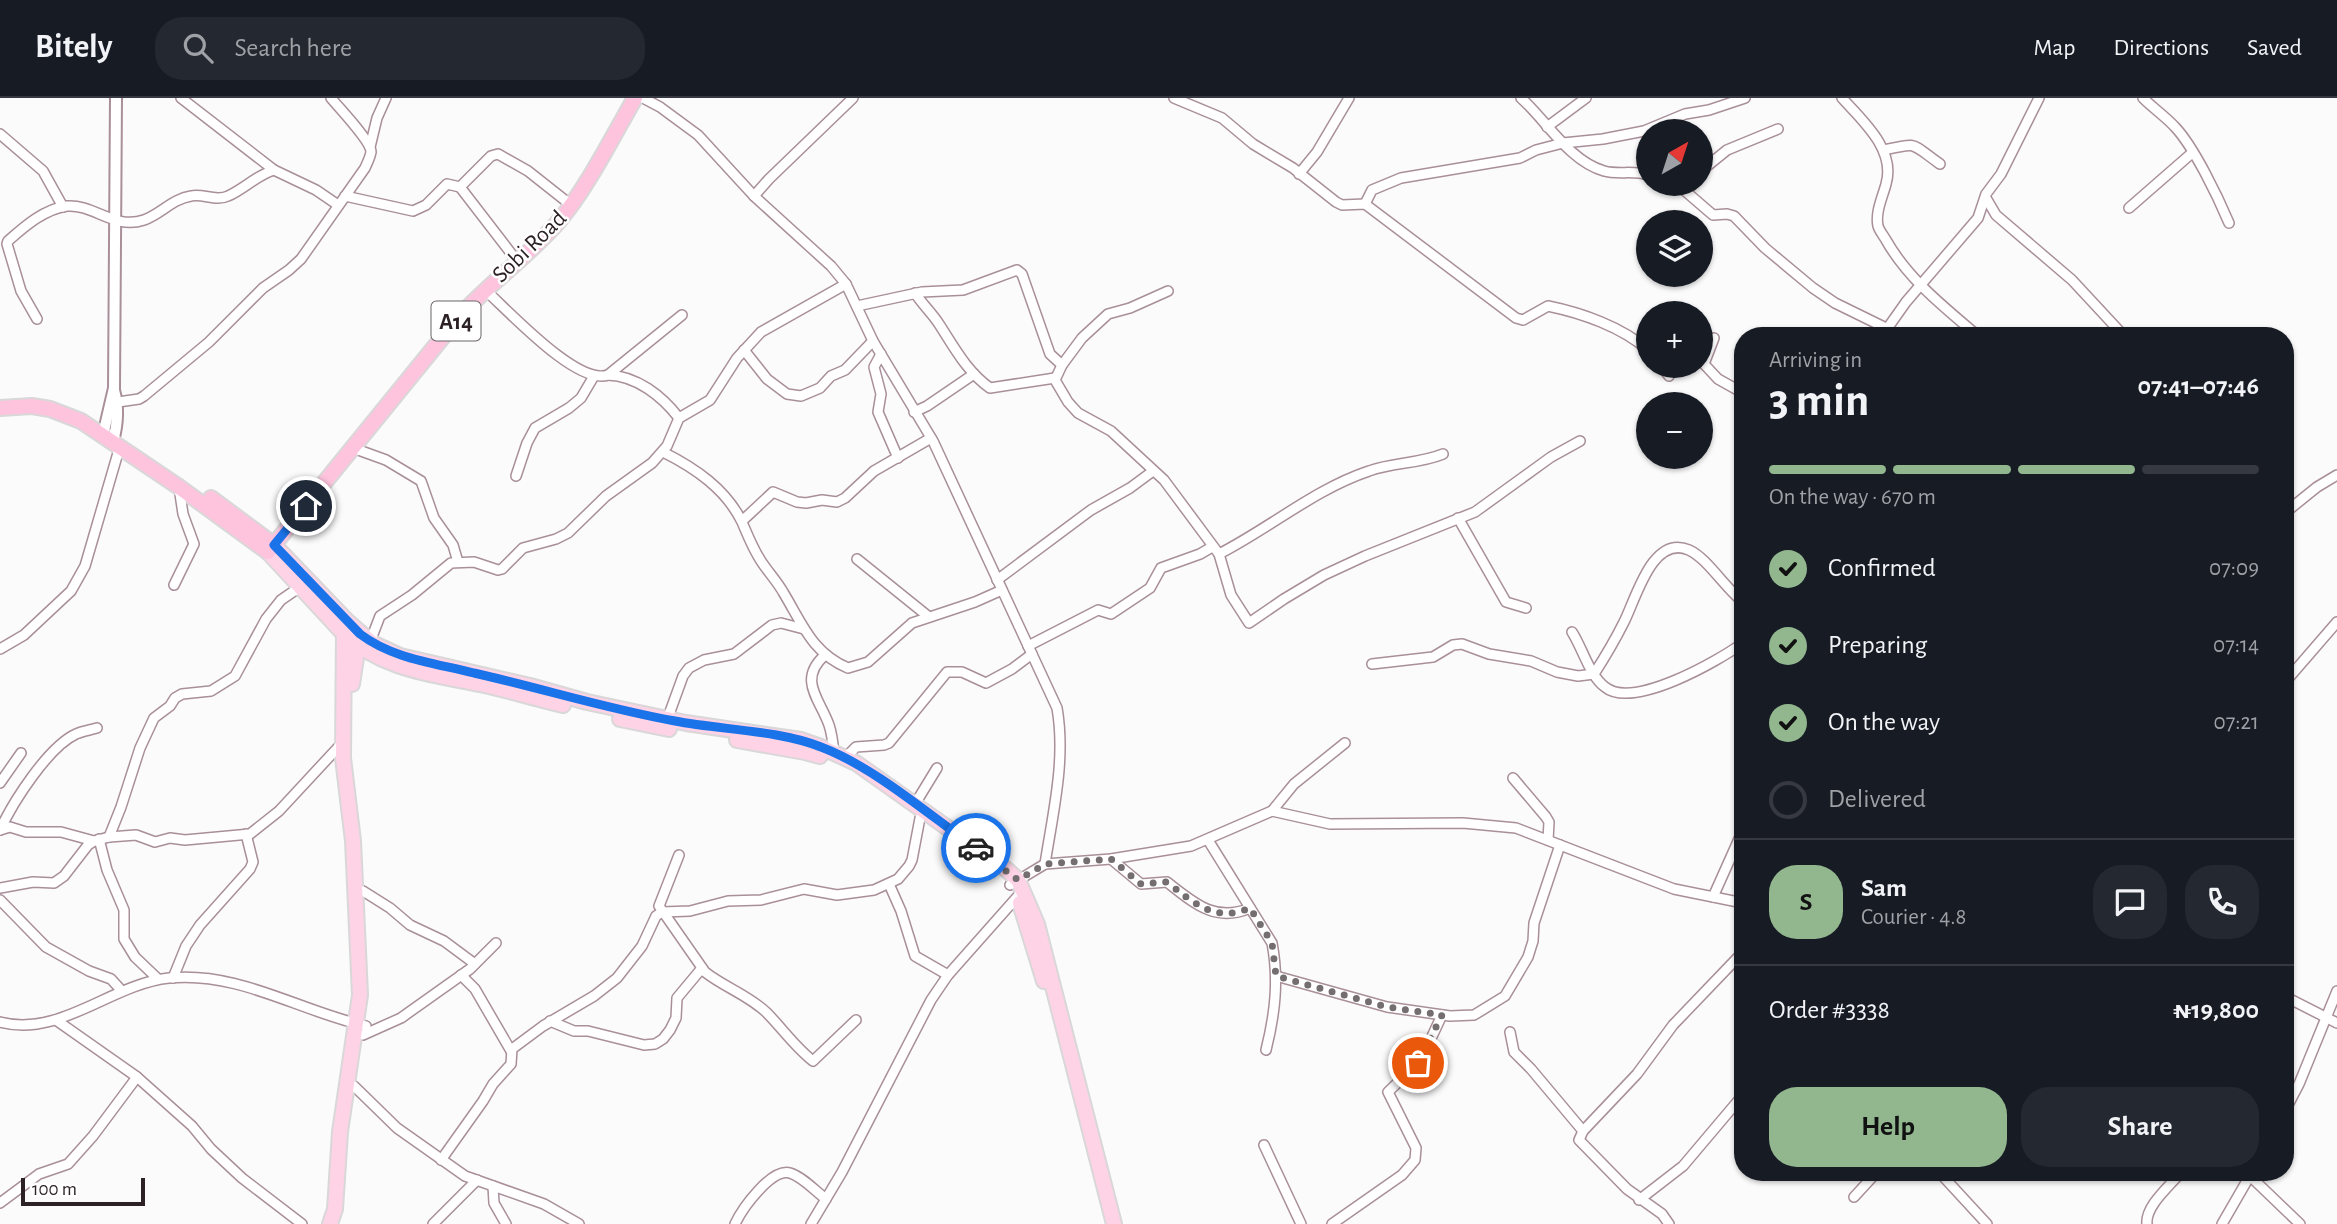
<!DOCTYPE html>
<meta charset="utf-8">
<style>
:root{--surface:#171b24;--page:#242831;--text:#f1f3f6;--muted:#9ea1a6;--line:#363941;--accent:#92b78f}
body{margin:0;font-family:"Alegreya Sans",sans-serif;background:var(--page);color:var(--text);height:100vh;display:flex;flex-direction:column;font-size:26px;white-space:nowrap}
*{box-sizing:border-box;margin:0}
p{font-size:23px;color:var(--muted)}
.icon{flex:none;width:38px;height:38px;fill:none;stroke:currentColor;stroke-width:2;stroke-linecap:round;stroke-linejoin:round}
.map{position:relative;flex:1;overflow:hidden}
.drawer{position:absolute;left:1734px;top:229px;width:560px;height:854px;display:flex;flex-direction:column;background:var(--surface);border-radius:28px;box-shadow:0 2px 5px #0004}
.drawer>*{flex:none}
.needle{width:46px;rotate:39deg}
.fabs{position:absolute;left:1636px;top:21px;display:grid;gap:14px}
.fabs a{display:grid;place-items:center;width:77px;height:77px;border-radius:50%;background:var(--surface);box-shadow:0 2px 5px #0004;font-size:35px}
.scale{position:absolute;left:21px;bottom:18px;width:124px;box-sizing:border-box;padding-left:7px;border:4px solid #2c2226;border-top:0;font-size:19px;line-height:24px;white-space:nowrap;color:#2c2226;-webkit-text-stroke:5px #fff;paint-order:stroke}
.pin{position:absolute;display:grid;place-items:center;width:60px;height:60px;color:#fff;margin:-30px;border:4px solid #fff;border-radius:50%;box-shadow:0 2px 7px #0007}
.courier{position:absolute;display:grid;place-items:center;width:70px;height:70px;margin:-35px;border:5px solid #1a73e8;border-radius:50%;background:#fff;color:#222;box-shadow:0 2px 9px #0007}
.head em{font-style:normal;font-weight:600}
.head div{display:flex;flex-direction:column-reverse}
.head{display:flex;align-items:center;justify-content:space-between;height:119px;padding:0 35px}
h1{font-size:46px;font-weight:600;line-height:52px}
.bar{display:grid;grid-template-columns:repeat(4,1fr);gap:10px 7px;align-content:center;height:84px;padding:0 35px}
.bar i{height:9px;border-radius:5px;background:var(--line)}
.bar .current{background:var(--accent)}
.bar p{grid-column:span 4}
.line{display:flex;align-items:center;gap:18px;padding:0 35px;border-top:2px solid var(--line)}
.line div{flex:1}
.round{display:grid;place-items:center;flex:none;width:74px;height:74px;border-radius:28px;background:var(--page)}
ol{padding:0 35px;list-style:none}
li{display:flex;align-items:center;gap:21px;height:77px}
li p{margin-inline-start:auto}
li .icon{padding:7px;border-radius:50%;background:var(--accent);color:#111;stroke-width:4}
li:last-child{color:var(--muted)}
li i{width:38px;height:38px;border:4px solid var(--line);border-radius:50%}
.cta{display:flex;gap:14px;margin-top:auto;padding:14px 35px}
.cta a{flex:1;height:80px;border-radius:28px;background:var(--accent);color:#111;font-size:28px;font-weight:600;line-height:80px;text-align:center}
.cta a+a{background:var(--page);color:var(--text)}
header{display:flex;align-items:center;gap:42px;box-sizing:border-box;height:98px;padding:0 35px;background:var(--surface);border-bottom:2px solid var(--line)}
header strong{font-size:33px}
nav{display:flex;gap:38px;margin-inline-start:auto;font-size:24px}
.search{width:490px;height:63px;background:var(--page);display:flex;align-items:center;gap:18px;box-sizing:border-box;padding:0 24px;border-radius:28px;color:var(--muted);font-size:26px}
.map>svg:first-child{display:block}
</style>
<header>
<strong>Bitely</strong>
<div class="search"><svg class="icon" aria-label="search" viewBox="0 0 24 24"><circle cx="10" cy="10" r="6"/><path d="M15 15l6 6"/></svg>Search here</div>
<nav><a>Map</a><a>Directions</a><a>Saved</a></nav>
</header>
<div class="map">
<svg width="2337" height="1126" viewBox="0 0 2337 1126">
<rect width="100%" height="100%" fill="#fbfbfb"/>
<g fill="none" stroke-linecap="round" stroke-linejoin="round">
<g stroke="#a98f9a" stroke-width="12">
<g id="minor">
<path d="M181,0L274,72"/>
<path d="M643,0L660,9L698,37L754,98L831,168L846,186L873,243L933,343L1057,610C1066,662 1053,714 1045,766"/>
<path d="M1174,0L1222,20L1253,46L1293,70L1336,104L1342,107L1365,106L1516,220L1523,222L1548,208C1582,215 1622,229 1648,252"/>
<path d="M1521,0C1546,22 1569,63 1604,73C1618,77 1634,72 1648,77"/>
<path d="M1842,0C1863,23 1896,52 1886,86C1883,98 1875,114 1878,128C1879,132 1883,137 1886,142C1908,181 1944,209 1978,238"/>
<path d="M2143,0C2153,10 2166,19 2175,29C2194,49 2218,99 2229,125"/>
<path d="M1547,29L1586,0"/>
<path d="M0,36L43,73L63,109"/>
<path d="M370,49L377,20L386,0"/>
<path d="M1884,52C1919,44 1910,45 1940,66"/>
<path d="M1701,73L1727,52L1778,31"/>
<path d="M1299,76L1317,54L1349,0"/>
<path d="M1677,86L1713,117L1727,116L1734,118L1765,150L1813,190L1835,205L1886,230"/>
<path d="M460,89L517,163"/>
<path d="M345,98L413,113L426,107L447,86L460,89L491,58L498,56L528,73L571,107"/>
<path d="M754,98L769,81L853,0"/>
<path d="M1986,100L1996,117L2072,182L2124,238"/>
<path d="M1365,106L1372,92L1401,80L1520,60L1536,52L1563,45L1603,41L1644,33L1685,16L1709,12L1745,0"/>
<path d="M2129,110L2192,55"/>
<path d="M484,191C508,212 577,288 608,277L682,217"/>
<path d="M1168,193L1130,210L1108,216L1082,240L1062,267L1055,282L1068,304L1078,315L1111,333L1164,382L1219,456L1231,497L1249,525L1284,501L1324,477L1365,458L1475,414L1551,359L1580,343"/>
<path d="M915,195C922,206 932,215 939,226C954,249 967,274 990,290L1055,280"/>
<path d="M857,208L922,194L963,192L1017,172L1022,176L1050,256L1062,267"/>
<path d="M37,221L21,193L7,146L8,143C24,129 44,111 67,108C94,106 114,132 144,122C161,116 172,101 191,98C203,95 216,104 228,98C244,91 257,77 274,72L316,92L338,107"/>
<path d="M1882,238L1906,204L1978,120L1986,96L2001,76L2039,0"/>
<path d="M1714,240L1704,266L1718,281L1743,295"/>
<path d="M744,252L767,281L787,296L801,298L820,290L831,278L845,272L873,243"/>
<path d="M881,256L874,269L881,296L878,314L898,360"/>
<path d="M1661,268L1669,278"/>
<path d="M608,277C637,278 662,298 679,320"/>
<path d="M118,304L139,301L144,298L209,244L263,190L289,172L301,161L365,70C367,65 370,60 371,54C371,43 339,10 331,0"/>
<path d="M914,314L927,308L974,276"/>
<path d="M353,350L386,362L421,383L434,420L453,447L458,464"/>
<path d="M663,354C695,370 726,391 742,424C748,438 753,451 761,463C768,474 777,483 783,494C802,525 812,555 848,570L868,564L912,525L975,504L1002,492"/>
<path d="M516,378L527,345L535,330L569,310L581,300L594,278"/>
<path d="M2286,414L2317,389L2337,377"/>
<path d="M1458,420L1506,504L1526,510"/>
<path d="M742,423L773,394L797,404L806,405L822,402L837,404L845,400L874,373L931,340"/>
<path d="M1219,456C1270,430 1315,391 1369,373C1393,364 1419,366 1443,356"/>
<path d="M857,461L929,519"/>
<path d="M997,482L1091,412L1130,390L1153,373"/>
<path d="M174,487L194,446L183,416L179,389"/>
<path d="M1572,534C1583,551 1589,577 1605,589C1633,612 1718,563 1743,545"/>
<path d="M370,544L380,518L412,497L451,465L474,464L498,472L502,471L523,450L556,441L568,435L606,398L652,365L667,348L679,320L710,302L737,260L761,234L846,186"/>
<path d="M1028,548L1098,512L1111,516L1150,490L1161,470L1200,456L1212,449"/>
<path d="M0,551L24,537L71,493L85,468L120,348"/>
<path d="M825,557C797,582 820,601 829,627C832,636 833,645 834,655"/>
<path d="M1372,566L1433,559L1453,547L1462,546L1489,556L1531,563L1557,574L1578,578L1594,576C1605,559 1615,542 1624,524C1636,501 1652,436 1689,452C1707,460 1725,490 1743,504"/>
<path d="M2286,583L2337,524"/>
<path d="M667,622L683,578L689,570L704,562L734,556L772,527L781,525L804,531"/>
<path d="M845,660L856,649L884,647L889,645L947,574H962L986,585L1012,571L1032,556"/>
<path d="M1513,680L1546,719L1549,724L1548,742"/>
<path d="M0,685L21,655"/>
<path d="M915,706L937,670"/>
<path d="M1272,713L1294,686L1345,645"/>
<path d="M0,732C13,704 48,649 76,636C82,633 90,632 97,630"/>
<path d="M0,732L10,729L26,734H61L94,743"/>
<path d="M109,739L121,709L140,650L154,620L170,608L175,600L182,596L211,593L235,578L266,521L281,502L300,489"/>
<path d="M99,741L107,772L124,812V841L135,859L158,881"/>
<path d="M1208,742L1272,845C1279,882 1275,916 1266,952"/>
<path d="M679,757L659,808L705,874C724,889 748,897 766,914C782,930 795,949 813,963L856,922"/>
<path d="M1111,761L1141,786L1167,784C1194,805 1215,825 1250,810"/>
<path d="M889,786L901,813L915,858L948,877"/>
<path d="M1010,787L1045,766L1111,761L1191,748L1272,713L1330,726L1463,725L1516,730L1674,791L1743,805"/>
<path d="M0,790L33,784L54,785L64,778L88,747L94,743L109,739L136,737L155,744L170,740L185,742L250,736L279,713L343,644"/>
<path d="M363,793L390,810L410,827L444,843L475,866"/>
<path d="M1713,799L1743,732"/>
<path d="M0,802L46,849L89,873L111,881L121,892"/>
<path d="M461,877L475,891L511,953"/>
<path d="M1276,878L1387,909L1450,918L1474,917L1505,898L1528,859L1533,843L1534,825L1560,747"/>
<path d="M173,880L186,848L200,827L250,771L253,764L246,736"/>
<path d="M2286,899L2337,925"/>
<path d="M56,922L137,979L192,1028L211,1051L242,1080L302,1126"/>
<path d="M550,923L574,933H588L644,947L655,946L663,941L670,932L676,920L677,900L702,870"/>
<path d="M0,924C60,940 111,886 169,880C239,873 299,913 366,928"/>
<path d="M1510,934L1514,954L1531,971L1583,1033"/>
<path d="M363,937L401,920L470,871L496,845"/>
<path d="M354,988L397,1030L465,1078L544,1106L579,1126"/>
<path d="M2286,1011L2299,986L2337,893"/>
<path d="M1264,1047L1301,1126"/>
<path d="M441,1062L483,1003L493,986L511,966L512,951L543,928L594,898L617,880L642,848L656,818L662,814L690,813L728,803L761,802L804,791L837,797L874,792L898,781L909,768L912,762L920,720"/>
<path d="M1939,1074L1987,1126"/>
<path d="M2250,1078L2300,1126"/>
<path d="M493,1088L494,1105L506,1126"/>
<path d="M1854,1099L1877,1074"/>
<path d="M1639,1102L1683,1068L1743,997"/>
<path d="M0,1105L39,1076L68,1066L93,1038L137,979"/>
<path d="M433,1126L477,1082"/>
<path d="M735,1126C742,1111 771,1070 790,1075C803,1079 815,1093 826,1101"/>
<path d="M811,1126L842,1074L931,902L948,877L1018,798"/>
<path d="M1332,1126L1402,1077L1415,1062L1416,1050L1388,994L1421,962L1442,917"/>
<path d="M1669,1126L1662,1116L1627,1091L1579,1042L1583,1033L1637,976L1673,927L1743,854"/>
<path d="M2147,1126C2145,1108 2170,1088 2181,1074"/>
<path d="M2222,1126L2252,1074"/>
</g>
</g>
<g stroke="#a98f9a" stroke-width="14">
<g id="tertiary">
<path d="M103,337L114,290L116,0"/>
<path d="M113,343C118,325 119,310 114,292"/>
</g>
</g>
<g stroke="#d9d7d8" stroke-width="18">
<g id="primary">
<path d="M274,447L347,523L372,545L400,558L530,588L587,604L686,625L801,642L821,649L856,665L1007,772L1018,782L1037,826L1114,1126"/>
<path d="M268,454L343,535C386,574 435,576 489,588C514,594 538,601 563,607"/>
<path d="M352,586L359,540"/>
<path d="M620,621L669,631"/>
<path d="M737,642L805,654L820,658"/>
<path d="M1020,805L1044,883"/>
<path d="M330,1126L335,1111L340,1034L360,897L353,743L343,660L344,531"/>
</g>
</g>
<g stroke="#d9d7d8" stroke-width="18">
<g id="trunk">
<path d="M0,310L32,308L50,311L81,323L179,389L268,454L459,219C490,184 529,158 559,123C587,90 613,38 635,0"/>
<path d="M211,400L274,447"/>
</g>
</g>
<use href="#minor" stroke="#fff" stroke-width="9"/>
<use href="#tertiary" stroke="#fff" stroke-width="10"/>
<use href="#primary" stroke="#fed3e6" stroke-width="14"/>
<use href="#trunk" stroke="#fec4de" stroke-width="14"/>
</g>
<g fill="none" stroke-linecap="round" stroke-linejoin="round">
<path stroke="#746e71" stroke-width="7" stroke-dasharray="0 12.6" d="M976,750L1018,782L1045,766L1111,761L1141,786L1167,784C1194,805 1215,825 1250,810L1272,845L1276,878L1387,909L1442,917L1418,965"/>
<path stroke="#1a73e8" stroke-width="9" d="M306,408L274,447L360,536C393,561 435,565 474,575C541,590 607,611 675,623C721,632 779,632 821,649C874,669 929,717 976,750"/>
</g>
<g text-anchor="middle" stroke-width="5" stroke-linejoin="round" paint-order="stroke">
<rect fill="#fff" stroke="#6b6467" stroke-width="2" x="431.5" y="203.5" width="49" height="39" rx="5"/>
<g font-size="23" font-weight="bold" fill="#2c2226">
<text x="456" y="231">A14</text>
</g>
<g font-size="24" fill="#2c2226" stroke="#fff">
<text transform="translate(529 148) rotate(-44)" y="8">Sobi Road</text>
</g>
</g>
</svg>
<div class="fabs">
<a><svg class="needle" viewBox="-14 -14 28 28"><path d="M0-13l5 13h-10z" fill="#e53935"/><path d="M0 13l5-13h-10z" fill="#9ea1a6"/></svg></a>
<a><svg class="icon" aria-label="layers" viewBox="0 0 24 24"><path d="M12 4l9 5-9 5-9-5zM3 14l9 5 9-5"/></svg></a>
<a>+</a>
<a>−</a>
</div>
<div class="scale">100 m</div>
<div class="pin" style="left:1418px;top:965px;background:#ea580c"><svg class="icon" aria-label="bag" viewBox="0 0 24 24"><path d="M5 8h14l-1 12H6zM9 8a3 3 0 0 1 6 0"/></svg></div>
<div class="pin" style="left:306px;top:408px;background:#1f2937"><svg class="icon" aria-label="home" viewBox="0 0 24 24"><path d="M3 11l9-7 9 7M6 9v11h12V9"/></svg></div>
<div class="courier" style="left:976px;top:750px"><svg class="icon" aria-label="car" viewBox="0 0 24 24"><path d="M5 17H2v-5l4-1 3-4h7l3 4 3 1v5h-3M9 17h6M6 11h13"/><circle cx="7" cy="17" r="2"/><circle cx="17" cy="17" r="2"/></svg></div>
<section class="drawer">
<div class="head"><div><h1>3 min</h1><p>Arriving in</p></div><em>07:41–07:46</em></div>
<div class="bar"><i class="current"></i><i class="current"></i><i class="current"></i><i></i><p>On the way · 670 m</p></div>
<ol>
<li><svg class="icon" aria-label="check" viewBox="0 0 24 24"><path d="M5 12l5 5 9-10"/></svg>Confirmed<p>07:09</p></li>
<li><svg class="icon" aria-label="check" viewBox="0 0 24 24"><path d="M5 12l5 5 9-10"/></svg>Preparing<p>07:14</p></li>
<li><svg class="icon" aria-label="check" viewBox="0 0 24 24"><path d="M5 12l5 5 9-10"/></svg>On the way<p>07:21</p></li>
<li><i></i>Delivered</li>
</ol>
<div class="line" style="height:126px"><b class="round" style="background:var(--accent);color:#111">S</b><div><b>Sam</b><p>Courier · 4.8</p></div><a class="round"><svg class="icon" aria-label="chat" viewBox="0 0 24 24"><path d="M4 5h16v11H9l-5 4z"/></svg></a><a class="round"><svg class="icon" aria-label="phone" viewBox="0 0 24 24"><path d="M5 4h4l2 5-3 2q2 4 5 5l2-3 5 2v4C11 20 4 13 5 4z"/></svg></a></div>
<div class="line" style="height:91px"><div>Order #3338</div><b>₦19,800</b></div>
<div class="cta"><a>Help</a><a>Share</a></div>
</section>
</div>
